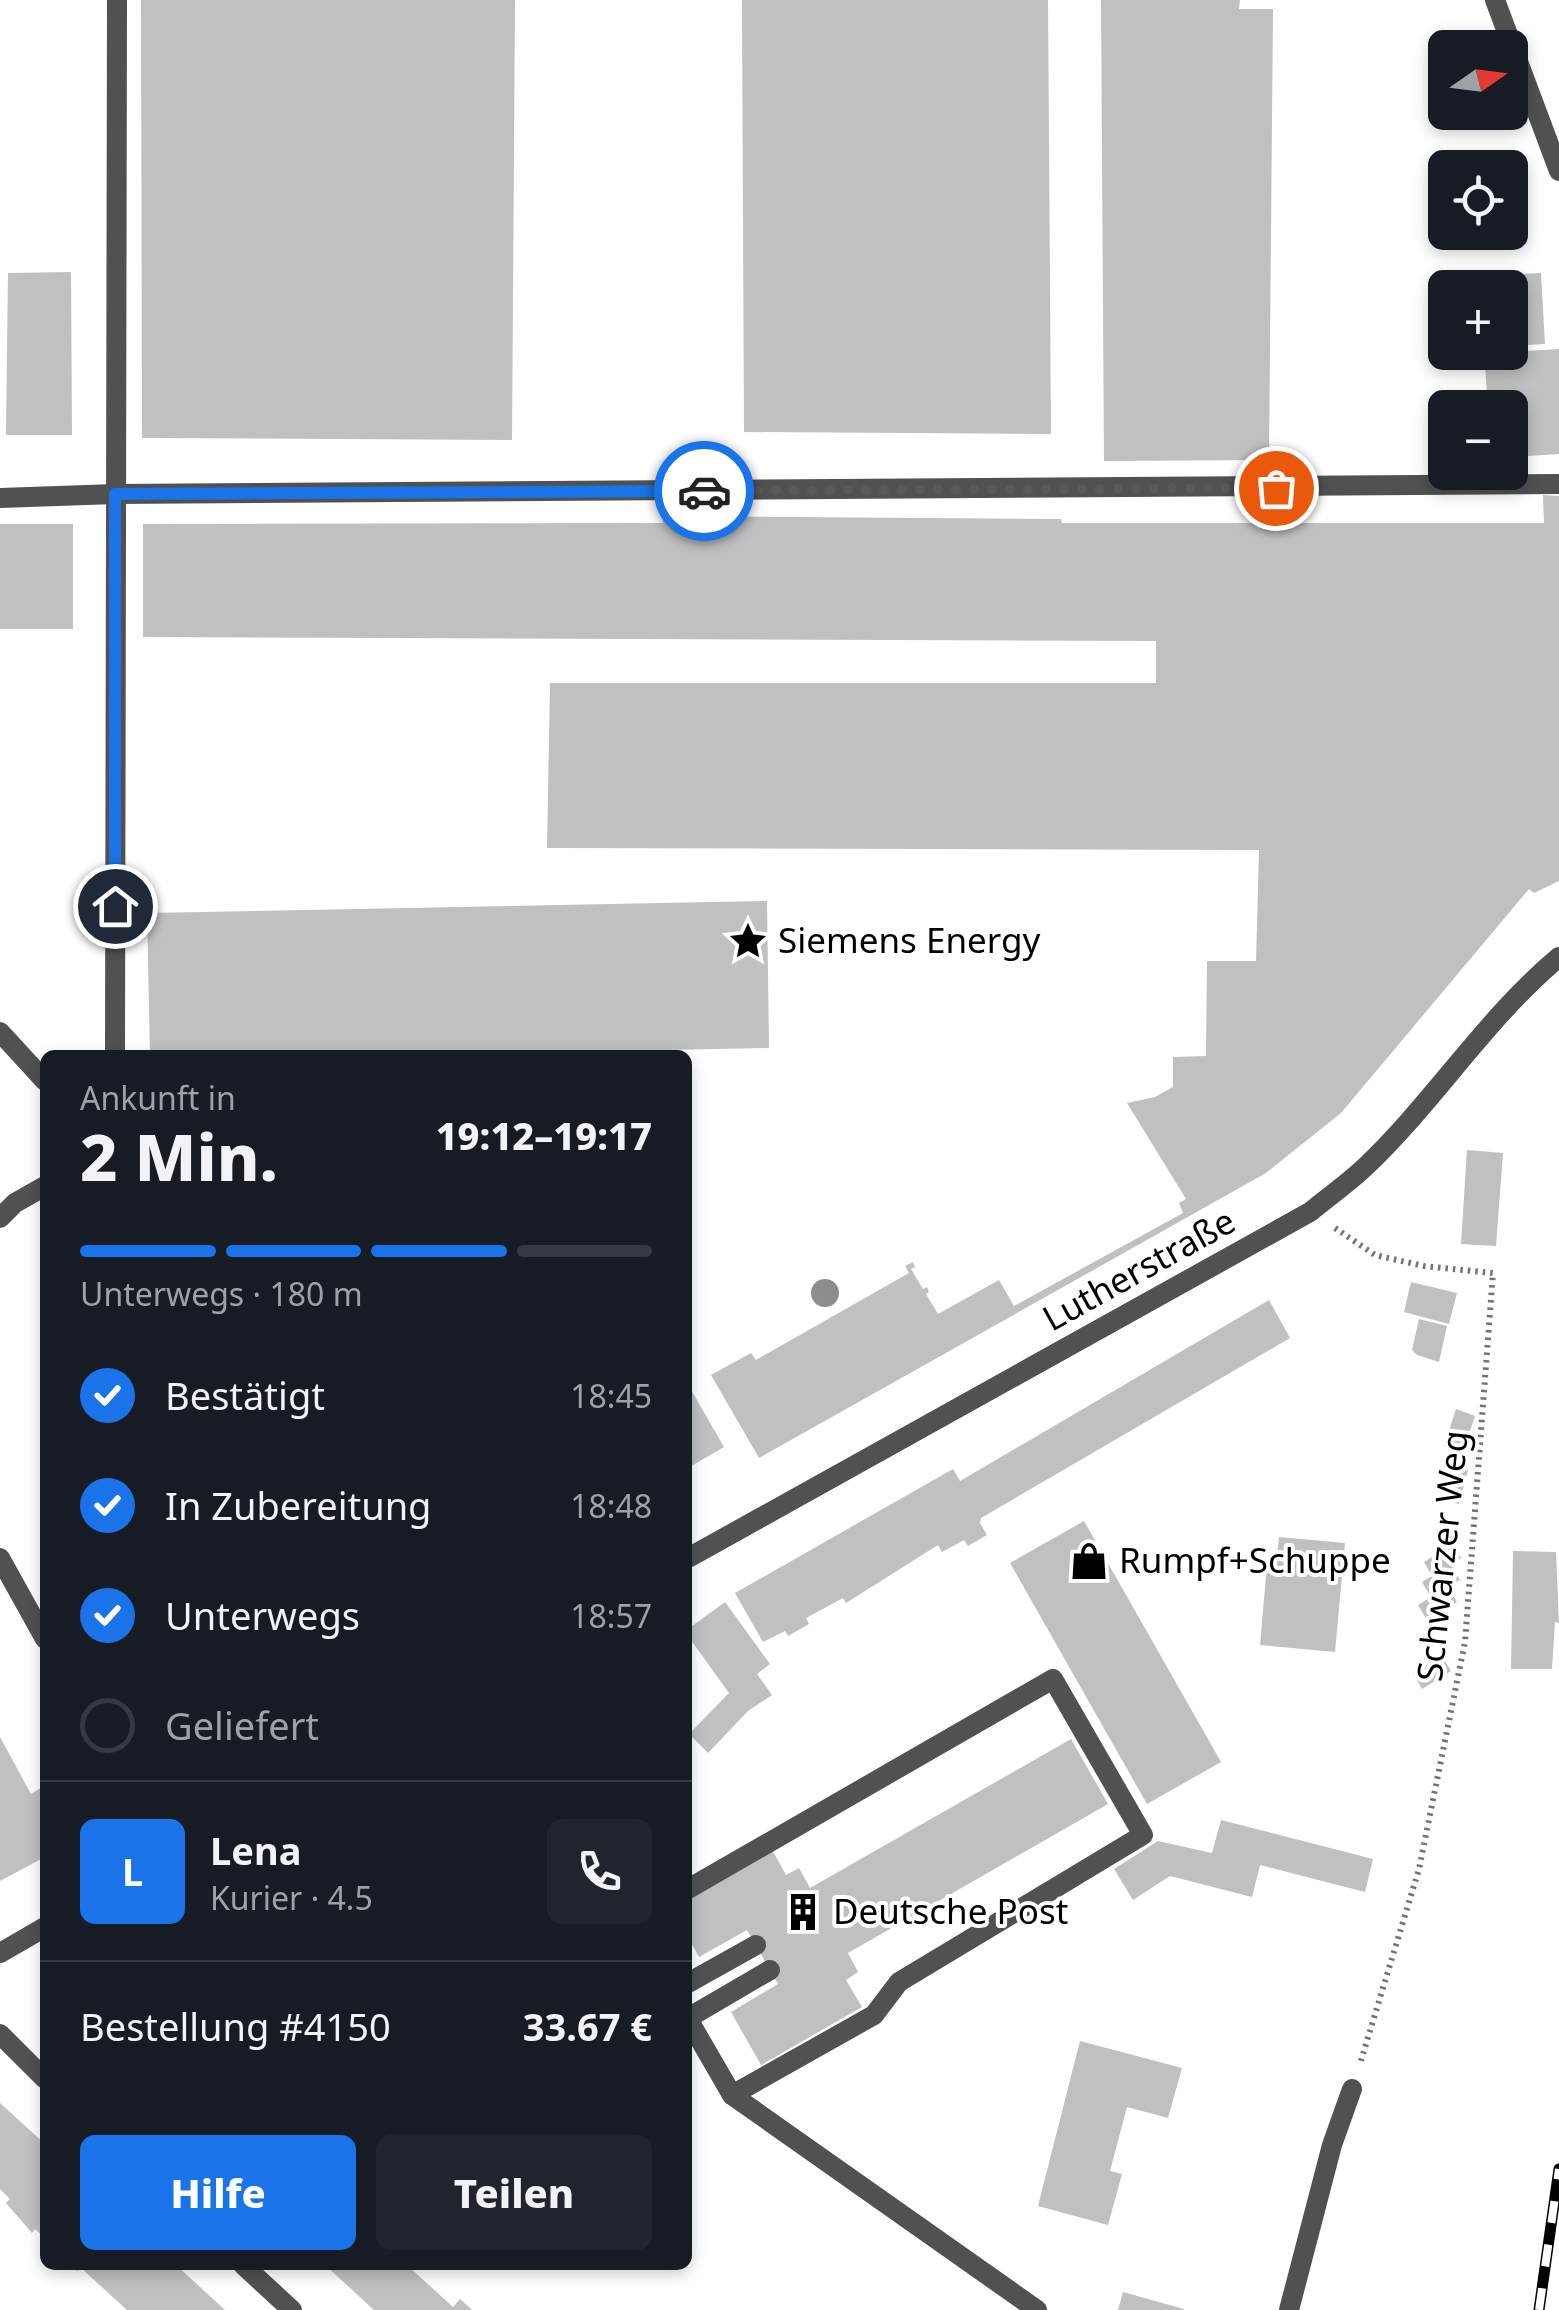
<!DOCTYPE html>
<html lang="de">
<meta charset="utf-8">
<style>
:root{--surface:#171b24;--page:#20242c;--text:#f1f3f6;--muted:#9ea1a6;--line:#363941;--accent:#1a73e8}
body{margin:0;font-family:"Noto Sans",sans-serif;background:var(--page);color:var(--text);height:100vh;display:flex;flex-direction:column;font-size:38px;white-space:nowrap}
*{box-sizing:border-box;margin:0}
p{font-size:32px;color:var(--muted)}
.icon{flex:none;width:55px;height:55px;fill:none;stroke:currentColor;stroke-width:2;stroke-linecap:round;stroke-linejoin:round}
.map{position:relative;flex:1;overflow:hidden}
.side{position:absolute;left:40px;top:1050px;width:652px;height:1220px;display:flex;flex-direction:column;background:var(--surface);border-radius:15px;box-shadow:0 5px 15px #0003}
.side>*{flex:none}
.needle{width:65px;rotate:76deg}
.buttons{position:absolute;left:1428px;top:30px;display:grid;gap:20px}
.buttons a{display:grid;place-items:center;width:100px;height:100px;border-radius:15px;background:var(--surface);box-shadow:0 5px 15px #0003;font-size:50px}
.pin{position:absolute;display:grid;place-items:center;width:85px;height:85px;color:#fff;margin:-42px;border:5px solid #fff;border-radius:50%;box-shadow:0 2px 10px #0007}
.courier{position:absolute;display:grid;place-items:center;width:100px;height:100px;margin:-50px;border:8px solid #1a73e8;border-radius:50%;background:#fff;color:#222;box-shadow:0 2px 12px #0007}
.overview em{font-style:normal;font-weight:800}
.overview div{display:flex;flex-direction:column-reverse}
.overview{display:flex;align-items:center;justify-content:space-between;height:170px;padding:0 40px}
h1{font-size:65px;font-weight:800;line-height:75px}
.bar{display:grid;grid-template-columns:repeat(4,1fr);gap:15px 10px;align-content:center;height:120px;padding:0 40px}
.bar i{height:12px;border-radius:8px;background:var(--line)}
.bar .on{background:var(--accent)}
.bar p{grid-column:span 4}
.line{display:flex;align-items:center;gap:25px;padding:0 40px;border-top:2px solid var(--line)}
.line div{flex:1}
.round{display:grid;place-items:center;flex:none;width:105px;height:105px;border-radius:15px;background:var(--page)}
ol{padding:0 40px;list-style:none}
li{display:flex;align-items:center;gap:30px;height:110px}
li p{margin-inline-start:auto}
li .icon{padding:10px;border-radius:50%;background:var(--accent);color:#fff;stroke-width:4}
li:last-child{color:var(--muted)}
li i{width:55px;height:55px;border:5px solid var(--line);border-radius:50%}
.cta{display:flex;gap:20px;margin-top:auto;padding:20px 40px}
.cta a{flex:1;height:115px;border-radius:15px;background:var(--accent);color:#fff;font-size:40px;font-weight:800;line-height:115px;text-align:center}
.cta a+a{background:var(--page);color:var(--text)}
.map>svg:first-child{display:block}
</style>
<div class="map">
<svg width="1559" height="2310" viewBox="0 0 1559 2310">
<rect width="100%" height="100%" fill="#fff"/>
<g fill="#c0c0c0">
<path d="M141,0H515L512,440L142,438Z"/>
<path d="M742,0H1048L1051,434L744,432Z"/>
<path d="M1101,0H1240L1239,9H1273L1269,460L1104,461Z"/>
<path d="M71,272L72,435H6L8,273Z"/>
<path d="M1541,273L1545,344L1525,345L1526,351L1559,349V454L1510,457V408H1488L1484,352H1510V288H1480L1479,276Z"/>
<path d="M1543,495L1559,496V881L1534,893L1529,889L1341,1113L1266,1173L759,1458L711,1375L751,1353L756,1360L909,1273L905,1266L913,1262L915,1267L911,1269L923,1289L927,1287L929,1292L926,1294L938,1314L999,1280L1014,1306L1183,1213L1179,1203L1186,1199L1127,1103L1155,1097L1173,1087V1057L1206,1056L1207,961H1256L1259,850L547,848L550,683H1156V641L143,637V524L663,523L662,516L1061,519L1062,523H1544Z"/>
<rect x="0" y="524" width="73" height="105"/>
<path d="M767,901L769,1048L429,1055H150L147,913Z"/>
<path d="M1467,1150L1503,1153L1496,1246L1461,1244Z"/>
<path d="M1411,1282L1457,1293L1449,1324L1404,1312Z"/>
<path d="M1269,1300L1290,1338L981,1518L980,1523L987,1535L968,1546L964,1540L942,1552L938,1545L846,1603L843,1598L806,1618L809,1624L788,1636L785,1631L763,1642L735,1593L953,1469L960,1481Z"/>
<path d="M1419,1319L1447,1326L1439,1362L1417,1355L1412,1350Z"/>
<path d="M690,1388L724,1447L688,1468V1390Z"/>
<path d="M1456,1409L1475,1416L1464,1449L1445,1443Z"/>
<path d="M1449,1465L1468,1470L1459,1504L1439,1499Z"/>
<path d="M1084,1521L1221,1762L1147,1804L1010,1563Z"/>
<path d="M1279,1537L1345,1543L1335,1652L1260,1645L1267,1565L1276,1566Z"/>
<path d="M1452,1544L1461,1558L1451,1565L1460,1580L1448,1587L1457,1602L1427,1620L1418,1605L1431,1597L1422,1582L1432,1576L1424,1562Z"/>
<path d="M1513,1551L1556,1552L1559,1623L1555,1622L1552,1669H1511Z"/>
<path d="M725,1602L770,1664L757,1674L772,1695L748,1711L708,1753L689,1734L729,1693L688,1636V1629Z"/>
<path d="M1442,1656L1451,1671L1422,1689L1413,1673Z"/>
<path d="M0,1737L31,1794L45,1785V1857L0,1881Z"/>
<path d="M1071,1739L1108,1804L848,1953L858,1972L846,1980L862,2007L761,2065L731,2012L778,1984L747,1930L699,1957L688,1937V1893L770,1846L786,1875L799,1868L810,1888Z"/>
<path d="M1221,1820L1373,1859L1365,1892L1260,1865L1252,1897L1170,1876L1133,1900L1114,1869L1158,1841L1212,1853Z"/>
<path d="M1080,2041L1182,2068L1168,2118L1127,2107L1110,2171L1122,2174L1108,2225L1038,2206Z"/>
<path d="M0,2103L45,2144V2238L35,2229L32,2233L6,2203L10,2199L0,2189Z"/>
<path d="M70,2265H176L225,2310H127L81,2268L77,2271Z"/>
<path d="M325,2265H407L453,2307L460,2299L472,2310H374Z"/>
<path d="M1123,2292L1184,2309V2310H1118Z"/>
</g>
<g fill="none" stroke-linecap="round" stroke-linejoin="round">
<path stroke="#737373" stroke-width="6" stroke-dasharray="2.5 5" stroke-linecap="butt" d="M1335,1228L1375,1255L1424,1266L1493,1273L1465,1642L1419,1869L1360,2064"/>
<g stroke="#515151" stroke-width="20">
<path d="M1495,0L1559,171"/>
<path d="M0,498L115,494L1559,484"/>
<path d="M0,1032L45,1081"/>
<path d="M115,1055L117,0"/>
<path d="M0,1218L15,1203L45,1186"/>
<path d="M0,1558L45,1639"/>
<path d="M688,1889L1053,1679L1143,1835L899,1982L874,2015L732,2095"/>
<path d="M688,1983L756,1945"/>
<path d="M688,2018L770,1970"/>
<path d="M688,2019L732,2095L1037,2310"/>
</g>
<g stroke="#515151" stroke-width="20">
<path d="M0,2034L45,2079"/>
<path d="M243,2265L292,2310"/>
<path d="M1289,2310L1332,2145L1352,2089"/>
</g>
<g stroke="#515151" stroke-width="20">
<path d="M688,1558L1310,1212C1328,1197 1347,1184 1364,1168C1434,1102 1485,1019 1559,957"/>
<path d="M0,1953L45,1927"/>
</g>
<g stroke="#000" stroke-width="11">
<path id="rail" d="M1539,2310L1559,2169"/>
</g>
<use href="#rail" stroke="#fff" stroke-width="8" stroke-dasharray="22" stroke-linecap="butt"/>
</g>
<circle fill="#8d8d8d" cx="825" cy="1293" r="14"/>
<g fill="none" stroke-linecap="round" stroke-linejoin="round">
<path stroke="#595959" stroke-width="10" stroke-dasharray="0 18" d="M704,491L1276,488"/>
<path stroke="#1a73e8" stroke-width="12" d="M115,906V494L704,491"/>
</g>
<defs>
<g id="sight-bare" transform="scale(3)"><path d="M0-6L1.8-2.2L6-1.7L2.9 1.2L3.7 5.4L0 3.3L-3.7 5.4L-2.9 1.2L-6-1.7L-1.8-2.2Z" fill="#000" stroke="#fff" stroke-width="2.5" paint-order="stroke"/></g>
<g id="shop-bare" transform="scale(3)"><path d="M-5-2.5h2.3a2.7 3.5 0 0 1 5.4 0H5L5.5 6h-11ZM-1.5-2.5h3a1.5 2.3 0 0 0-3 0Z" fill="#000" stroke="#fff" stroke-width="2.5" paint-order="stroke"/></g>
<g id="building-bare" transform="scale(3)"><path d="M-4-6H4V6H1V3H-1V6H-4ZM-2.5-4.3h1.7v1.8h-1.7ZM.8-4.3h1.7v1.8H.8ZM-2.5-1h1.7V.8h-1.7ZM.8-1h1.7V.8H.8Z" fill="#000" stroke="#fff" stroke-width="2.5" paint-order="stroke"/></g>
</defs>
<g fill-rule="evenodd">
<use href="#sight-bare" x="748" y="941"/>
<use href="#shop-bare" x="1089" y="1561"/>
<use href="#building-bare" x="803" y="1912"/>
</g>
<g text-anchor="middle" stroke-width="8" stroke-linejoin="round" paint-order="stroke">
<g font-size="35" fill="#000" stroke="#fff" text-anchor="start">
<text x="778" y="953">Siemens Energy</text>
<text x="1119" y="1573">Rumpf+Schuppe</text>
<text x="833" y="1924">Deutsche Post</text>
</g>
<g font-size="35" fill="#000" stroke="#fff">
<text transform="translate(1139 1270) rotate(-29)" y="12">Lutherstraße</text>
<text transform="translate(1443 1556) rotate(-84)" y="12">Schwarzer Weg</text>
</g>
</g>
</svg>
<div class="buttons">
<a><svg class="needle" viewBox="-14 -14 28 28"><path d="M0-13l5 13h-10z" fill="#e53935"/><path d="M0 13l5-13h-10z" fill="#9ea1a6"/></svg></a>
<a><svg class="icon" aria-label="locate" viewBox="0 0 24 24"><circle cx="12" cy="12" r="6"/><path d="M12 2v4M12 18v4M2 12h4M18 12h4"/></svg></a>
<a>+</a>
<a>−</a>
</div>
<div class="pin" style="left:1276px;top:488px;background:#ea580c"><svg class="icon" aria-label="bag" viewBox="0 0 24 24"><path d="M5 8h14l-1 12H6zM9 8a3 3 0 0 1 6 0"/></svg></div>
<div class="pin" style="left:115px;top:906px;background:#1f2937"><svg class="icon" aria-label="home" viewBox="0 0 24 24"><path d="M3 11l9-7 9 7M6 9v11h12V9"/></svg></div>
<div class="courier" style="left:704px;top:491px"><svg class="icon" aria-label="car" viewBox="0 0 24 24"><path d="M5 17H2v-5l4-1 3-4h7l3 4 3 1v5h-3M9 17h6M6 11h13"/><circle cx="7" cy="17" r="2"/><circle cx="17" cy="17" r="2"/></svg></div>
<section class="side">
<div class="overview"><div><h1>2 Min.</h1><p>Ankunft in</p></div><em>19:12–19:17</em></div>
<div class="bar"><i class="on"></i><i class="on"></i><i class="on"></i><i></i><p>Unterwegs · 180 m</p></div>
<ol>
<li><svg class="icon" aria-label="check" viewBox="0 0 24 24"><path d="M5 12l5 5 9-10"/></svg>Bestätigt<p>18:45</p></li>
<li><svg class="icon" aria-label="check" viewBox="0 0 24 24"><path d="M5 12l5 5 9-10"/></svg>In Zubereitung<p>18:48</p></li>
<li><svg class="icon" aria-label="check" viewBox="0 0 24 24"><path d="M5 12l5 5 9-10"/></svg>Unterwegs<p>18:57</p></li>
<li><i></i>Geliefert</li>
</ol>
<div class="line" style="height:180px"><b class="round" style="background:var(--accent);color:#fff">L</b><div><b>Lena</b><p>Kurier · 4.5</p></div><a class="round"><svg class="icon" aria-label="phone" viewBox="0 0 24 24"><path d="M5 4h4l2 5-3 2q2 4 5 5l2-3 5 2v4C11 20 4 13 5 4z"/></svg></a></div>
<div class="line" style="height:130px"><div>Bestellung #4150</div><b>33.67 €</b></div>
<div class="cta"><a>Hilfe</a><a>Teilen</a></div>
</section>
</div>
